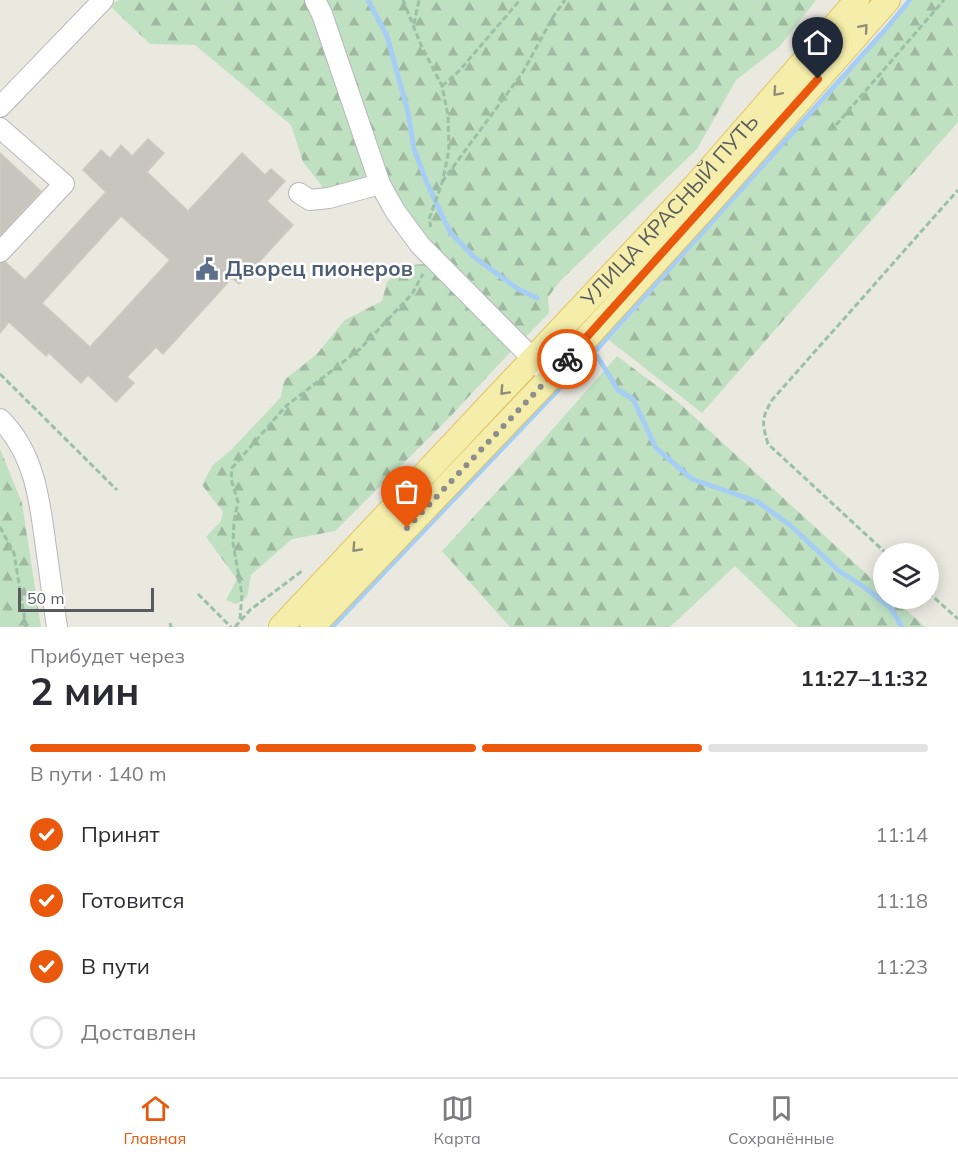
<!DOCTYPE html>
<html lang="ru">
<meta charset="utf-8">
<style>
:root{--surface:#fff;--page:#f7f7f7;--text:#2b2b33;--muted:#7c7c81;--line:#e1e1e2;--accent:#ea580c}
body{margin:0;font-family:Mulish,sans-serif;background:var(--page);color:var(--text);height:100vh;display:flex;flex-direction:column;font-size:22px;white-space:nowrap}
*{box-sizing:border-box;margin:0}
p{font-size:20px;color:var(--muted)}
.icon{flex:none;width:33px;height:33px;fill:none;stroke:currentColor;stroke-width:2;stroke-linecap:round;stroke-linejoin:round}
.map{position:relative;height:627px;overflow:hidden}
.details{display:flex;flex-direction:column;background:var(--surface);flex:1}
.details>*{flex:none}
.tools{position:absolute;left:873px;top:543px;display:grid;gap:12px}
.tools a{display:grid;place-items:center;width:66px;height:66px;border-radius:50%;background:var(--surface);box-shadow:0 3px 15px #0003;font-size:30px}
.scale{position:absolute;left:18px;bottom:15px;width:136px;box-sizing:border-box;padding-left:6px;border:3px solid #595b5f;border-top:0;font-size:16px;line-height:21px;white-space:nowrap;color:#595b5f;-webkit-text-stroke:4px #fff;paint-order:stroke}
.pin{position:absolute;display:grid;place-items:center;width:51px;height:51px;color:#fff;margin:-62px -26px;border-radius:50% 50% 50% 0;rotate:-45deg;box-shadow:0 0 6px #0007}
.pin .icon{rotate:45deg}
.courier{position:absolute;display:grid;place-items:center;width:60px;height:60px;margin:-30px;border:4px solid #ea580c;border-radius:50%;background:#fff;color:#222;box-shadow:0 2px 8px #0007}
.headline em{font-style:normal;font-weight:700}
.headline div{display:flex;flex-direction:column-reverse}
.headline{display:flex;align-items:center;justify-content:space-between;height:102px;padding:0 30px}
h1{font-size:39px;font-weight:700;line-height:45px}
.bar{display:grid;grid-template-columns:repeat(4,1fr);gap:9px 6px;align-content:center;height:72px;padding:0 30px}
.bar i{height:8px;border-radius:4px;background:var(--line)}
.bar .on{background:var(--accent)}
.bar p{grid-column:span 4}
ol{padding:0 30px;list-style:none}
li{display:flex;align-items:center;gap:18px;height:66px}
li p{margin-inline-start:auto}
li .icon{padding:6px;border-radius:50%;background:var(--accent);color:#fff;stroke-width:4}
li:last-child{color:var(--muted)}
li i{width:33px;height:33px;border:3px solid var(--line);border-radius:50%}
.dock{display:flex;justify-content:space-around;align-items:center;height:84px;border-top:2px solid var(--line);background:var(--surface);font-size:16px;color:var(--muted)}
.dock a{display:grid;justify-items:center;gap:3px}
.dock .on{color:var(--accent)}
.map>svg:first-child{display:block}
</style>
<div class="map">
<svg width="958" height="627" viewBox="0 0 958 627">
<defs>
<pattern id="forest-firs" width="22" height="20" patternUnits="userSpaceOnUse" patternTransform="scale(1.5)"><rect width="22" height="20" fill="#bfe0c1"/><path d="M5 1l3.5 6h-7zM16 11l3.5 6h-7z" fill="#9eb9a0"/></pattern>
</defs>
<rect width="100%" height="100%" fill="#eae9e0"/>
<g fill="url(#forest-firs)">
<path d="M119,0H305L312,5L367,180L329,195L303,162L291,125L195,45L150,44L109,5Z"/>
<path d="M321,0H816L780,46L736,80L697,149L561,280L548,297L549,313L521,342L425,247L394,196Z"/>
<path d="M913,0H958V122L702,413L609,340Z"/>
<path d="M430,264L515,347L448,419L335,531L292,539L251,575L247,597L236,604L226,600L237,579L206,537L221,521L223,512L202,485L212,466L232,449L281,397L284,380L316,355L345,320L382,301L387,282L404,265Z"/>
<path d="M617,356L677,401L883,589L884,598L894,599L925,627H798L735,566L670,627H510L442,551L515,472Z"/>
<path d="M0,449L22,503L41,627H0Z"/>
</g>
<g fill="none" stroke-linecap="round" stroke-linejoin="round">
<g stroke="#a6cef5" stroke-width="5">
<path d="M368,0L387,36L408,112L414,149L427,183L450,232L474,257L518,289L537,298"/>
<path d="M597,356L618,390L633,399L656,448L692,479L758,502L790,525L839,571L864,587L891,608L902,627"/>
<path d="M332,627L597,349L885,30L910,0"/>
</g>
</g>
<g fill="#c8c5bf" stroke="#cecabf" stroke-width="1.5" fill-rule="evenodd">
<path d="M148,139L164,153L147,172L188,211L242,153L265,175L271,169L285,181L267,201L293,225L239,284L232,278L163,354L156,347L127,377L134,383L116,402L88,375L81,383L49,353L46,356L9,322L0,333V257L25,280L106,192L83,170L101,150L110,158L121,145L132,156ZM121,216L170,260L90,347L42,303Z"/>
<path d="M0,153L41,191L0,236Z"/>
</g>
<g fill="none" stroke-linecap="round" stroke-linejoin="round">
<g stroke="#b6b7bc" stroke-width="22">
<g id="minor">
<path d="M315,0L322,14L380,184L395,211L420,245L543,369"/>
<path d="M0,107L103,0"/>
<path d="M0,128L64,184L0,252"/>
<path d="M299,193L310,200L329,198L380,184"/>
<path d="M0,419C35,453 40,502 46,548C50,575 53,601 57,627"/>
</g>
</g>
<g stroke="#e0c463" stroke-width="26">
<g id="major">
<path id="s1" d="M281,627L695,186L857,0"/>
<path d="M312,627L551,377L711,201L888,0"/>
</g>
</g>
<g stroke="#9ac0a6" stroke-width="3" stroke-dasharray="6 3" stroke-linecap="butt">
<path d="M403,0L421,45L442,86L448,115L449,150L442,183L429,219L431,227"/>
<path d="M414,24L419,0"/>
<path d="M442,86L459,71L520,0"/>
<path d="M836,125L944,0"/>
<path d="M442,182L523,72L553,17L565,0"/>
<path d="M0,374L117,490"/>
<path d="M0,527L14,553L26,627"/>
<path d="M887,554L768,444C762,423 761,419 772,400L958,190"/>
<path d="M928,592L958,619"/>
<path d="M198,594L231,627"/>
<path d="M240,619L242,595L233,543L234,521L238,502L231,479L232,468L286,406L360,349L412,294L423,274"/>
<path d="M170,623L171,627"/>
<path d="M235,627L250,610L302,571"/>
</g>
<use href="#minor" stroke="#fff" stroke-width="20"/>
<use href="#major" stroke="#f5edaa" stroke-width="24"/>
</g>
<defs><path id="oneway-chevron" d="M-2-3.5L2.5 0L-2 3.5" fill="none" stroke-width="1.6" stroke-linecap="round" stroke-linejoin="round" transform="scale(1.5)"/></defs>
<g stroke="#908e79">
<use href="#oneway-chevron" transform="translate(864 28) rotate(-49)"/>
<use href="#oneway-chevron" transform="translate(777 92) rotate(131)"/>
<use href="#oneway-chevron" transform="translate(504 391) rotate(133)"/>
<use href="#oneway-chevron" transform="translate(356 548) rotate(133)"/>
</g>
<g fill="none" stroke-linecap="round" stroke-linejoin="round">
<path stroke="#8c8d8c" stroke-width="6" stroke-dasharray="0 10.8" d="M407,528L567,359"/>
<path stroke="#ea580c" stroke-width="8" d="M567,359L818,79"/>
</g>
<defs>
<g id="civic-bare" transform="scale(1.8)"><path d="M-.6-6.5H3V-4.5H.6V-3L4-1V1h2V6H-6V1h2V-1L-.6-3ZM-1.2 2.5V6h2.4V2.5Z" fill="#5c6f8a" stroke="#fff" stroke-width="2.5" paint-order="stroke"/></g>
</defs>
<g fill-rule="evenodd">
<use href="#civic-bare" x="207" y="269"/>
</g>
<g text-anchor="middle" stroke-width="5" stroke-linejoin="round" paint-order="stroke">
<g font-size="21" fill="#595b5f" stroke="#fff">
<text dy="7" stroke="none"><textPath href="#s1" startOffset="570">УЛИЦА КРАСНЫЙ ПУТЬ</textPath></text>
</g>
<g font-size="21" font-weight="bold" fill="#4e5e75" stroke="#fff" text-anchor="start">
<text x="225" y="276">Дворец пионеров</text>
</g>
</g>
</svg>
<div class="tools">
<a><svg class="icon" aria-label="layers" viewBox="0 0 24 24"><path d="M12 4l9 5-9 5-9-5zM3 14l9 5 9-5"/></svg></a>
</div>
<div class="scale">50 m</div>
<div class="pin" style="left:407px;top:528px;background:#ea580c"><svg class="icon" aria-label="bag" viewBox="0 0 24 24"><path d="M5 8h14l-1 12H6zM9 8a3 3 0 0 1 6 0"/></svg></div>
<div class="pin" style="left:818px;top:79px;background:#1f2937"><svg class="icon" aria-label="home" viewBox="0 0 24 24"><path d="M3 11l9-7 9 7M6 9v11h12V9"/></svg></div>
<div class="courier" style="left:567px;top:359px"><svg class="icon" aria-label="bike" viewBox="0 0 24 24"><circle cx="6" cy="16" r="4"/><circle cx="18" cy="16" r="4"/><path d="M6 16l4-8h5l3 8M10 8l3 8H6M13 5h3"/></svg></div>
</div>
<section class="details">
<div class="headline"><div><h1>2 мин</h1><p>Прибудет через</p></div><em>11:27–11:32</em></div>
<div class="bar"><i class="on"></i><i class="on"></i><i class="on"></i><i></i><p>В пути · 140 m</p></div>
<ol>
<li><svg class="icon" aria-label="check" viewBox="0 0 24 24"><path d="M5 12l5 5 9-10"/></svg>Принят<p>11:14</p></li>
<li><svg class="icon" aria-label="check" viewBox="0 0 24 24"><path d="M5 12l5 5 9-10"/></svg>Готовится<p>11:18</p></li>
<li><svg class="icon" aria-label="check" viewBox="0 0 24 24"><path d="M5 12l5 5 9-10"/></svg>В пути<p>11:23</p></li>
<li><i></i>Доставлен</li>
</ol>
</section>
<nav class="dock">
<a class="on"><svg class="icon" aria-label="home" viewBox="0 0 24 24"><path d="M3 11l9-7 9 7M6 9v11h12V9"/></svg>Главная</a>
<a><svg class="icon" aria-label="map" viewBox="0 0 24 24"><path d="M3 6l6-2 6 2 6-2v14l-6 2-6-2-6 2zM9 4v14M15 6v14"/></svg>Карта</a>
<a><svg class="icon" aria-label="saved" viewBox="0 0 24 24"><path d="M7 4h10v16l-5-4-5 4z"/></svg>Сохранённые</a>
</nav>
